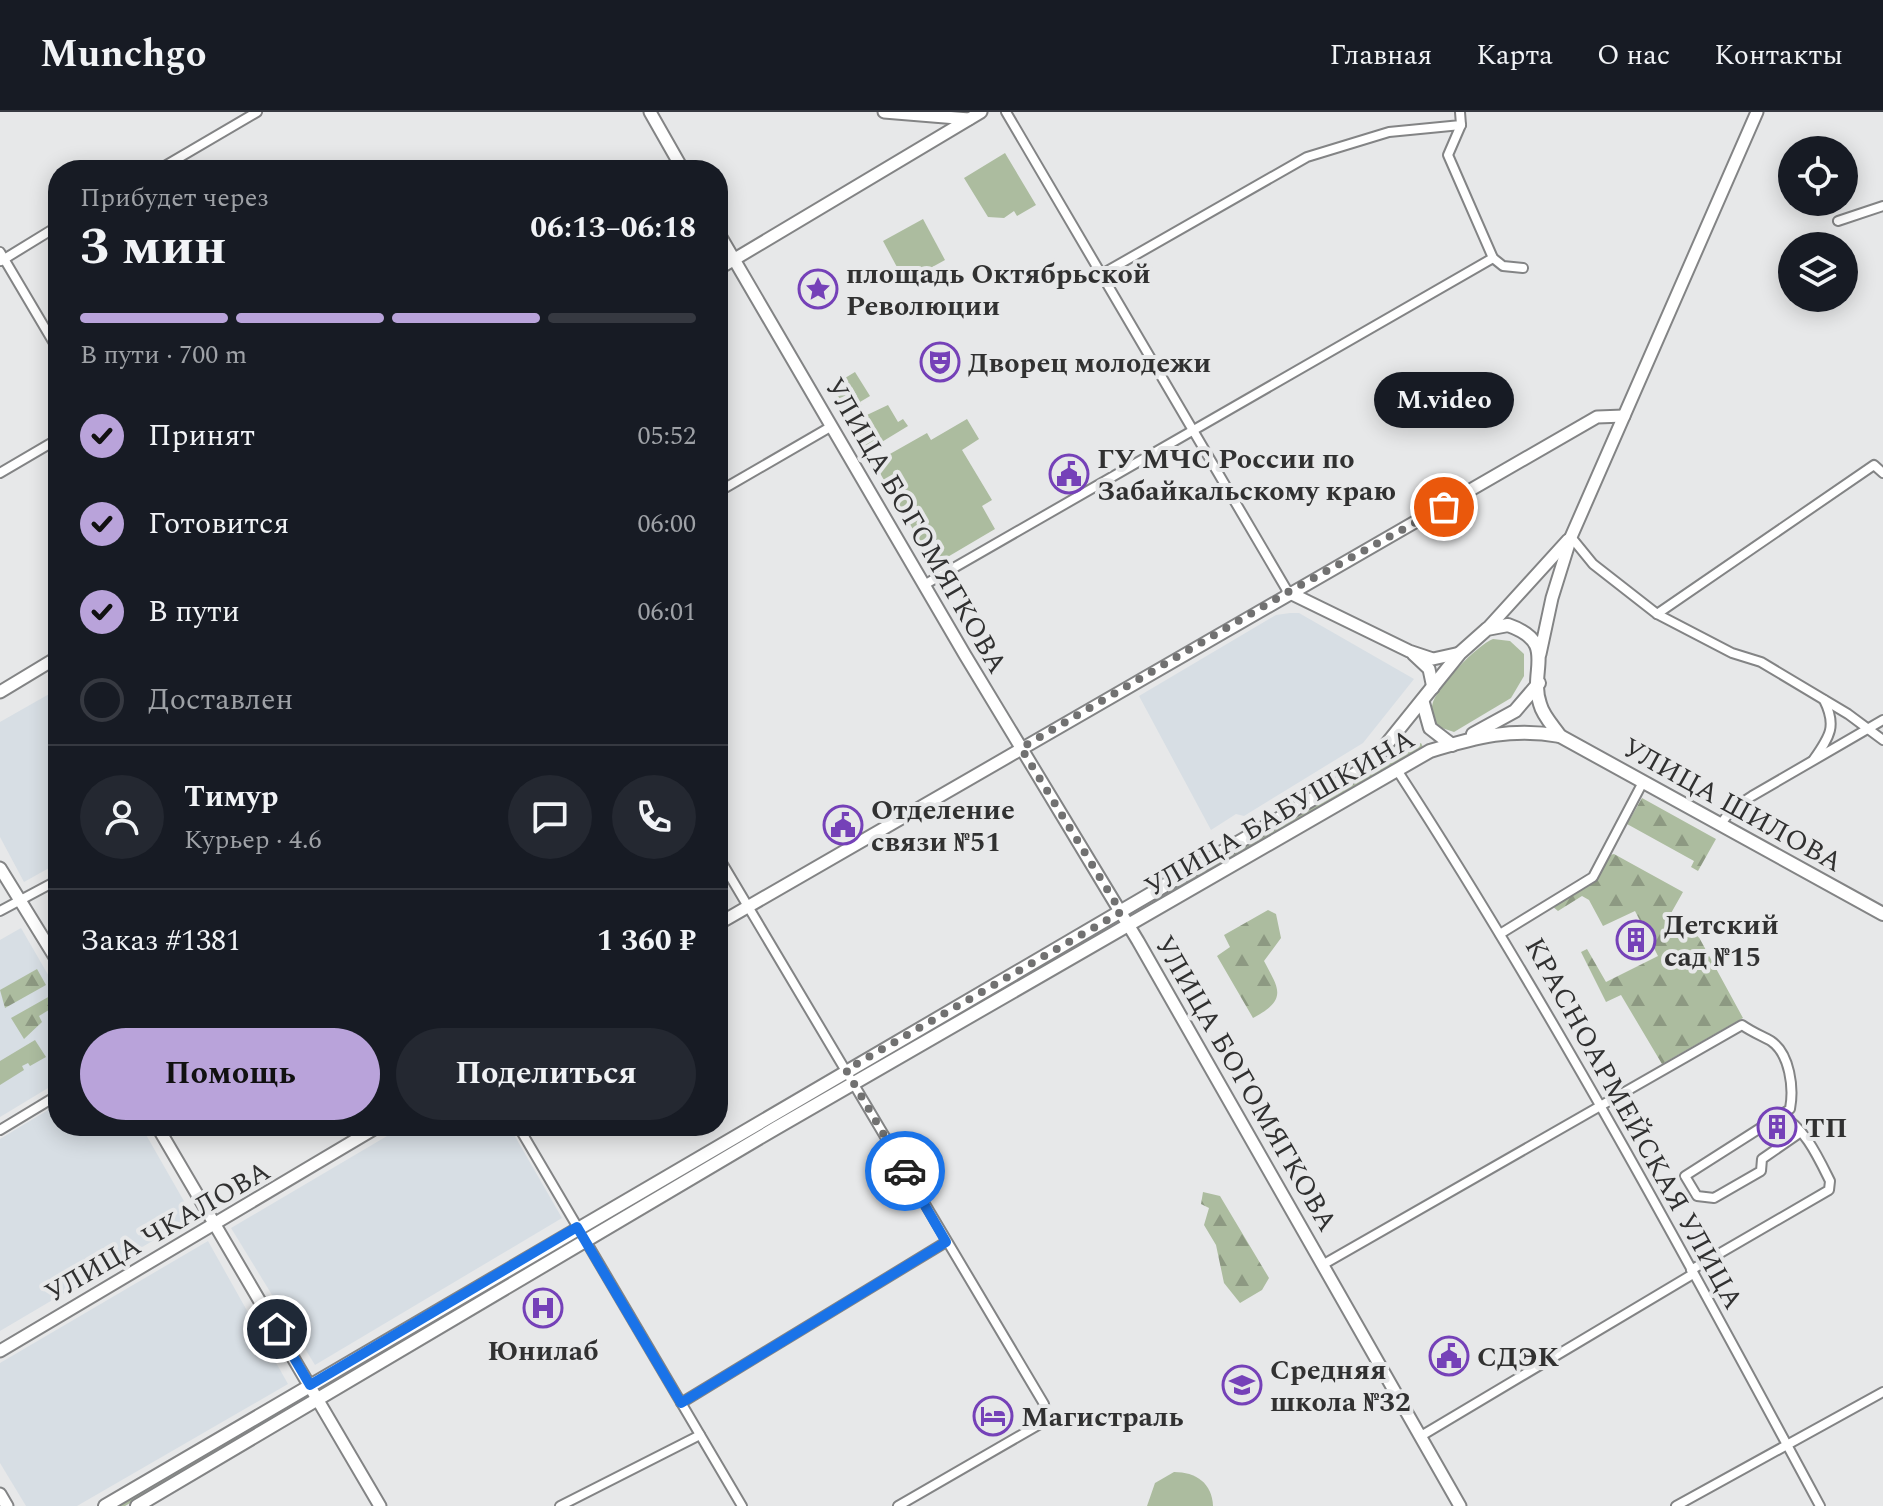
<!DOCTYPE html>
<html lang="ru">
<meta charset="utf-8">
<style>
:root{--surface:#171b24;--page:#242831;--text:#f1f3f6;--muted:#9ea1a6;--line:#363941;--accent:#b9a3da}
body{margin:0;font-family:Spectral,serif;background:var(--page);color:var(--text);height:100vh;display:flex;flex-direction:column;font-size:30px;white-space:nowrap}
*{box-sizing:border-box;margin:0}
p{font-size:26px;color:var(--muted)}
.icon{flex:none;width:44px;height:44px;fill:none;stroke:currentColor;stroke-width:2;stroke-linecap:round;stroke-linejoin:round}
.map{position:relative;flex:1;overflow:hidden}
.details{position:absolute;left:48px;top:48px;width:680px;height:976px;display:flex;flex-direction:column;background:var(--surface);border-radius:32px;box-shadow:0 4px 20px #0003}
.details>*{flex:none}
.buttons{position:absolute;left:1778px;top:24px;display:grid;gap:16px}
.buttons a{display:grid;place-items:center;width:80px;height:80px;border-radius:50%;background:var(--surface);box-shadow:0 4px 20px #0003;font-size:40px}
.pin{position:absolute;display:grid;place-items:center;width:68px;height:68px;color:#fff;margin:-34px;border:4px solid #fff;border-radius:50%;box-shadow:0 2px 8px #0007}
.courier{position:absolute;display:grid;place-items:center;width:80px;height:80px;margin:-40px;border:6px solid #1a73e8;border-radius:50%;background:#fff;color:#222;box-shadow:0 2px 10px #0007}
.bubble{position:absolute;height:56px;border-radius:28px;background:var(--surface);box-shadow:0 4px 20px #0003;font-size:26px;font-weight:700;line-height:56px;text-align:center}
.headline em{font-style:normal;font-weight:700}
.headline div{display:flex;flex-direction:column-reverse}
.headline{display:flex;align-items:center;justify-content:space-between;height:136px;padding:0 32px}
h1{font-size:52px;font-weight:700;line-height:60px}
.bar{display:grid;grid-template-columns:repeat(4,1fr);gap:12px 8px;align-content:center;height:96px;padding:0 32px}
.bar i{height:10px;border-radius:6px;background:var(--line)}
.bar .active{background:var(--accent)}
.bar p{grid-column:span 4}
.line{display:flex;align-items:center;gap:20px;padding:0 32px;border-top:2px solid var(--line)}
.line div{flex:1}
.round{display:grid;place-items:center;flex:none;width:84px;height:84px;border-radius:42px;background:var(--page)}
ol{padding:0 32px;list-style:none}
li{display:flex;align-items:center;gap:24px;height:88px}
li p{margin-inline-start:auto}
li .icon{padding:8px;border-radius:50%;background:var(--accent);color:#111;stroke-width:4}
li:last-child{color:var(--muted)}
li i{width:44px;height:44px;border:4px solid var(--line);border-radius:50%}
.button{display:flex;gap:16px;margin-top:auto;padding:16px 32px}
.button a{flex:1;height:92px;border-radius:48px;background:var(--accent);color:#111;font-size:32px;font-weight:700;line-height:92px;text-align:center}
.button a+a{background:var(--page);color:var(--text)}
header{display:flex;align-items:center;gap:48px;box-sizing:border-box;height:112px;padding:0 40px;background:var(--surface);border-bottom:2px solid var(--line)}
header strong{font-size:38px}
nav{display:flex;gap:44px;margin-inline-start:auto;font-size:28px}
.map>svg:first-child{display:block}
</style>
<header>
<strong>Munchgo</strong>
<nav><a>Главная</a><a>Карта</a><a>О нас</a><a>Контакты</a></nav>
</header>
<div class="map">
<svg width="1883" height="1394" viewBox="0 0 1883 1394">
<defs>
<pattern id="forest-firs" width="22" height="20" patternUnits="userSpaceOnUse" patternTransform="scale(2)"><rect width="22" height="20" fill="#acbc9f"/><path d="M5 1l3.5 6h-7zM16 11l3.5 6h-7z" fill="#8d9982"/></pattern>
</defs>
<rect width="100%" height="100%" fill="#e7e8e9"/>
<g fill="#d7dee4">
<path d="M1290,501H1299L1414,567L1363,631L1244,704L1236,702L1211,718L1139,584L1276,503Z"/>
<path d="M58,577V751L24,770L0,725V610Z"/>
<path d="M21,816L58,880V970L0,1005V828Z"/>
<path d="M58,992V1014H141L193,1105L0,1219V1027Z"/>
<path d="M404,1014H509L562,1106L315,1253L231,1116Z"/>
<path d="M208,1129L288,1272L77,1394H26L0,1351V1251Z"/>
</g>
<g fill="#acbc9f">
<path d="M1005,41L1036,93L1017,104L1014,99L1004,106L988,105L964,66Z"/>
<path d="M923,107L945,148L905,170L883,129Z"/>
<path d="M855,260L870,284L860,290L862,294L845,305L834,287L844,281L849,289L857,284L852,275L846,278L840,269Z"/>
<path d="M888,293L898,310L903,307L908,314L867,339L850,311Z"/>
<path d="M967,307L979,327L962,338L992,388L982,394L995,417L934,453L874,351L927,321L931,328Z"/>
<path d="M1493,527L1510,529L1524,542V564L1511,586L1454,620L1436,614C1432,606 1430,600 1433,590C1438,574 1477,533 1493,527Z"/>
<path d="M1421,631L1424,637L1156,792L1152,786Z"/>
<path d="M35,928L46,945L30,954L28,951L22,954L24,958L0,973V949Z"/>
<path d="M294,1290L271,1308L125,1394H115Z"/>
<path d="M1174,1360C1196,1360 1212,1371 1213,1394H1147L1155,1371Z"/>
</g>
<g fill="url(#forest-firs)">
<path d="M1642,686L1716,727L1698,759L1691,755L1694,749L1627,712Z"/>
<path d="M1614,742L1683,780L1670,803L1695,818L1743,906L1662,952L1621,883L1606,890L1581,840L1587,837L1606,870L1658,844L1635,799L1603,814L1589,788L1582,784L1558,799L1552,794L1597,766L1610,743Z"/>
<path d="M1268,798L1276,802L1281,826L1264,849C1278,876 1289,887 1253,906L1217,844L1230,835L1224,823Z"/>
<path d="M37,857L46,873L5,896L0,878Z"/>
<path d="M50,884L52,896L39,904L42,910L24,927L11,906Z"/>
<path d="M1203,1080L1220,1084L1269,1166L1262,1178L1240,1191L1224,1171L1216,1133L1204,1113L1209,1096L1201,1092Z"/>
</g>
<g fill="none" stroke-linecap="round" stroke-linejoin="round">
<g stroke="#838485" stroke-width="12">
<g id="street">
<path d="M1006,0L1288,480"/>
<path d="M1461,13L1448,43L1493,146L1503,154L1523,156"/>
<path d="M158,58L257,0"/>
<path d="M1838,109L1883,94"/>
<path d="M0,140L58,238"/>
<path d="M1,149L58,114"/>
<path d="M1102,162L1307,45L1389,20L1461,13L1460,0"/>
<path d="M0,361L58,327"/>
<path d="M718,380L832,314"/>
<path d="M1571,425L1593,452L1657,502L1732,541L1761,550L1848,602L1883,628"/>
<path d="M924,473L1493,146"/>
<path d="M1657,502L1874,353L1883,361"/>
<path d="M1814,647C1830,624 1837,614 1824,588"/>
<path d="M1397,658C1551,895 1686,1145 1820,1394"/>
<path d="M1720,713L1732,697L1752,684L1883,608"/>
<path d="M718,744L1044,1292L1045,1301L1040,1312L898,1394"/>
<path d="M0,799L58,768"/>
<path d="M1500,822L1593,765L1643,670"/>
<path d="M518,1014L742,1394"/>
<path d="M0,1018L58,983"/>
<path d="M1324,1152L1742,913C1752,920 1762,924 1771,929C1790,942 1794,976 1790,997L1685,1064L1697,1084L1714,1086L1761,1059L1762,1047L1801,1020"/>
<path d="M1691,1158L1829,1078L1830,1069C1818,1045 1805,1016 1781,1003"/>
<path d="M681,1291L946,1130"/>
<path d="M1421,1324L1693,1162"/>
<path d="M560,1394L700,1323"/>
<path d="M1676,1394L1883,1280"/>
</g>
</g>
<g stroke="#838485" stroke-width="15">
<g id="secondary">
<path d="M650,0L683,58"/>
<path d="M884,0L969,7"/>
<path d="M718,120L965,543L1138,829L1460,1394"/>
<path d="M718,157L981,0"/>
<path d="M1288,480L1409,539L1433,547L1460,541"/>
<path d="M1487,517L1568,428"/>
<path d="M1413,542L1429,557L1433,576"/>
<path d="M1540,542L1552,486L1571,425L1757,0"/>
<path d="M0,580L58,545"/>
<path d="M0,756L58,850"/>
<path d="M718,812L1597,305L1624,304"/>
<path d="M157,1014L380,1394"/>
<path d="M0,1239L379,1014"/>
<path d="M0,1382L7,1394"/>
</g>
</g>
<g stroke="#838485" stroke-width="16">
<g id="primary">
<path d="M1423,591L1430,616L1452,633"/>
<path d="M1473,622L1515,599L1539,571"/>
<path d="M105,1394L1369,654L1460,541L1487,517L1508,513C1559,531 1528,558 1540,592C1543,604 1554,615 1560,624"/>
<path d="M137,1394L776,1016L1430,639C1476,625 1513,615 1560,624L1883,802"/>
</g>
</g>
<use href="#street" stroke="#fff" stroke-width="8"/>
<use href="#secondary" stroke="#fff" stroke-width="11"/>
<use href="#primary" stroke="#fff" stroke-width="12"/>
</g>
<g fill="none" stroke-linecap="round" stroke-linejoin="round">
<path stroke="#717171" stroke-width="8" stroke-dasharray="0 14.4" d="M905,1059L846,958L1121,800L1021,636L1288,480L1444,395"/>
<path stroke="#1a73e8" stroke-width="10" d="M277,1217L310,1273L577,1115L681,1291L946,1130L905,1059"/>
</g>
<defs>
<g id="sight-ring" transform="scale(2)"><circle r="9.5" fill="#e7e8e9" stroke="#7541b8" stroke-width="1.5"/><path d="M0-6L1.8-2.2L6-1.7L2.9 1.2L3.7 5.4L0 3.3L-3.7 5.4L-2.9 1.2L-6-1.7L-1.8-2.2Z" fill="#7541b8"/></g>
<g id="theatre-ring" transform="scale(2)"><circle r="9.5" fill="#e7e8e9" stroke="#7541b8" stroke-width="1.5"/><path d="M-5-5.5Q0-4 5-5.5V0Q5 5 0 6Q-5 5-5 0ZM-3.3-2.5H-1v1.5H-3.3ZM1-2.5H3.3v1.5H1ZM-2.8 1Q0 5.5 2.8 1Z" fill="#7541b8"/></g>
<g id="civic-ring" transform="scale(2)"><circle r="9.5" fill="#e7e8e9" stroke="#7541b8" stroke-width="1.5"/><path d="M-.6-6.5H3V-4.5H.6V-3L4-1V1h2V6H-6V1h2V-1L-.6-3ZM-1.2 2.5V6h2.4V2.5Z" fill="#7541b8"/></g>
<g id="building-ring" transform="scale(2)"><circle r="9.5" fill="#e7e8e9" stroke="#7541b8" stroke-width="1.5"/><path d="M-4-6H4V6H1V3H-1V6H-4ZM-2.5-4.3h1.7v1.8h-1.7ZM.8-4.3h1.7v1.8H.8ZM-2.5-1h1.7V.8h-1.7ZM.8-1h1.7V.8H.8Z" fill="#7541b8"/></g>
<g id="hospital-ring" transform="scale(2)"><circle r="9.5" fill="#e7e8e9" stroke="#7541b8" stroke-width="1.5"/><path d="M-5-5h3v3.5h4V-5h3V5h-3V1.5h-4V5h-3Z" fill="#7541b8"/></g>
<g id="school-ring" transform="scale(2)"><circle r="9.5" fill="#e7e8e9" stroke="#7541b8" stroke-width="1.5"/><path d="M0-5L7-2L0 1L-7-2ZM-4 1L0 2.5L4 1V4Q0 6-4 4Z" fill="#7541b8"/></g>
<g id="hotel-ring" transform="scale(2)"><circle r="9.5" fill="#e7e8e9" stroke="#7541b8" stroke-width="1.5"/><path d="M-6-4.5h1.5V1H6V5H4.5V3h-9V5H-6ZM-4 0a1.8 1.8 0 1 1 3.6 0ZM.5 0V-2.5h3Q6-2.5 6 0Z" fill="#7541b8"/></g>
</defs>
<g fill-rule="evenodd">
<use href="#sight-ring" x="818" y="177"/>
<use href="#theatre-ring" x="940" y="250"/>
<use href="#civic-ring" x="1069" y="362"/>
<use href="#civic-ring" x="843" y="713"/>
<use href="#building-ring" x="1636" y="828"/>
<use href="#building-ring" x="1777" y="1015"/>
<use href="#hospital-ring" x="543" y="1196"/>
<use href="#civic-ring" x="1449" y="1244"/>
<use href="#school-ring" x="1242" y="1273"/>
<use href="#hotel-ring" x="993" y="1304"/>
</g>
<g text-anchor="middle" stroke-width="8" stroke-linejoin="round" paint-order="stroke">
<g font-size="28" font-weight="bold" fill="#313131" stroke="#e7e8e9" text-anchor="start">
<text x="846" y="171">площадь Октябрьской<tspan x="846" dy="32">Революции</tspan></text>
<text x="968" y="260">Дворец молодежи</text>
<text x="1097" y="356">ГУ МЧС России по<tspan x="1097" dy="32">Забайкальскому краю</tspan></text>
<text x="871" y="707">Отделение<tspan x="871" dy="32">связи №51</tspan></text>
<text x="1664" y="822">Детский<tspan x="1664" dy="32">сад №15</tspan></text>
<text x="1805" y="1025">ТП</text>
<text x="543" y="1248" text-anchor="middle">Юнилаб</text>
<text x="1477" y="1254">СДЭК</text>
<text x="1270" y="1267">Средняя<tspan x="1270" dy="32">школа №32</tspan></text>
<text x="1021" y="1314">Магистраль</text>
</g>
<g font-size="28" fill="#313131" stroke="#e7e8e9">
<text transform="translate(917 413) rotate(60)" y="10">УЛИЦА БОГОМЯГКОВА</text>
<text transform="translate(1733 692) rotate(29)" y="10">УЛИЦА ШИЛОВА</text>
<text transform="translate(1279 700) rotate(-30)" y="10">УЛИЦА БАБУШКИНА</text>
<text transform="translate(1247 971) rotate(60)" y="10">УЛИЦА БОГОМЯГКОВА</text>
<text transform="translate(1635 1011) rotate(61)" y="10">КРАСНОАРМЕЙСКАЯ УЛИЦА</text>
<text transform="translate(157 1119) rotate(-30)" y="10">УЛИЦА ЧКАЛОВА</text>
</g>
</g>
</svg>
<div class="buttons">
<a><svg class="icon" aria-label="locate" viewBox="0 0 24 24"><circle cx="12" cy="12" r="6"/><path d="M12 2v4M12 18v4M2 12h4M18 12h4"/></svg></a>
<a><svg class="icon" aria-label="layers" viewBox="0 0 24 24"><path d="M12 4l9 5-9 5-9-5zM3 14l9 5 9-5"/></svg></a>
</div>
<div class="pin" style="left:1444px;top:395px;background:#ea580c"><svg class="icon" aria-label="bag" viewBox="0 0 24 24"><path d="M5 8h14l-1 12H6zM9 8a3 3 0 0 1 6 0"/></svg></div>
<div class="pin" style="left:277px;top:1217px;background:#1f2937"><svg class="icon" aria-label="home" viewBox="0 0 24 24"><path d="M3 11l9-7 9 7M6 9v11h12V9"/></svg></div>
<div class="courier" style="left:905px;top:1059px"><svg class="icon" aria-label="car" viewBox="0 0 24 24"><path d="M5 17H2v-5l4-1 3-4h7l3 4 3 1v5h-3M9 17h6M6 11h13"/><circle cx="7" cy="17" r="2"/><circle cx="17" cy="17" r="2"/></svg></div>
<div class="bubble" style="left:1374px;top:260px;width:140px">M.video</div>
<section class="details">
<div class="headline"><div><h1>3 мин</h1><p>Прибудет через</p></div><em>06:13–06:18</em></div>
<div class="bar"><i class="active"></i><i class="active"></i><i class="active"></i><i></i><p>В пути · 700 m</p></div>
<ol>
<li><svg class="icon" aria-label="check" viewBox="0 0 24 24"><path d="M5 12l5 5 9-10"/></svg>Принят<p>05:52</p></li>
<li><svg class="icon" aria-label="check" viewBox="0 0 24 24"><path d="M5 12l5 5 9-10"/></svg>Готовится<p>06:00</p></li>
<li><svg class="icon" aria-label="check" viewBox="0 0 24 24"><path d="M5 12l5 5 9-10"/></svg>В пути<p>06:01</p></li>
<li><i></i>Доставлен</li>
</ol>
<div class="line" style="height:144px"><a class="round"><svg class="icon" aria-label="person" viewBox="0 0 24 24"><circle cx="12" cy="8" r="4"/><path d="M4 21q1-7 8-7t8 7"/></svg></a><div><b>Тимур</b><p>Курьер · 4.6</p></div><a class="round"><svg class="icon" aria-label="chat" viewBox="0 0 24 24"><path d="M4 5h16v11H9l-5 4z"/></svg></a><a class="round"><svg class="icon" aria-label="phone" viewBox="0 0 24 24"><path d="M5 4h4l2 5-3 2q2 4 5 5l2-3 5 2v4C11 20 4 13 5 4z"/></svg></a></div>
<div class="line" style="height:104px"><div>Заказ #1381</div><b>1 360 ₽</b></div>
<div class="button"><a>Помощь</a><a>Поделиться</a></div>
</section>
</div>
